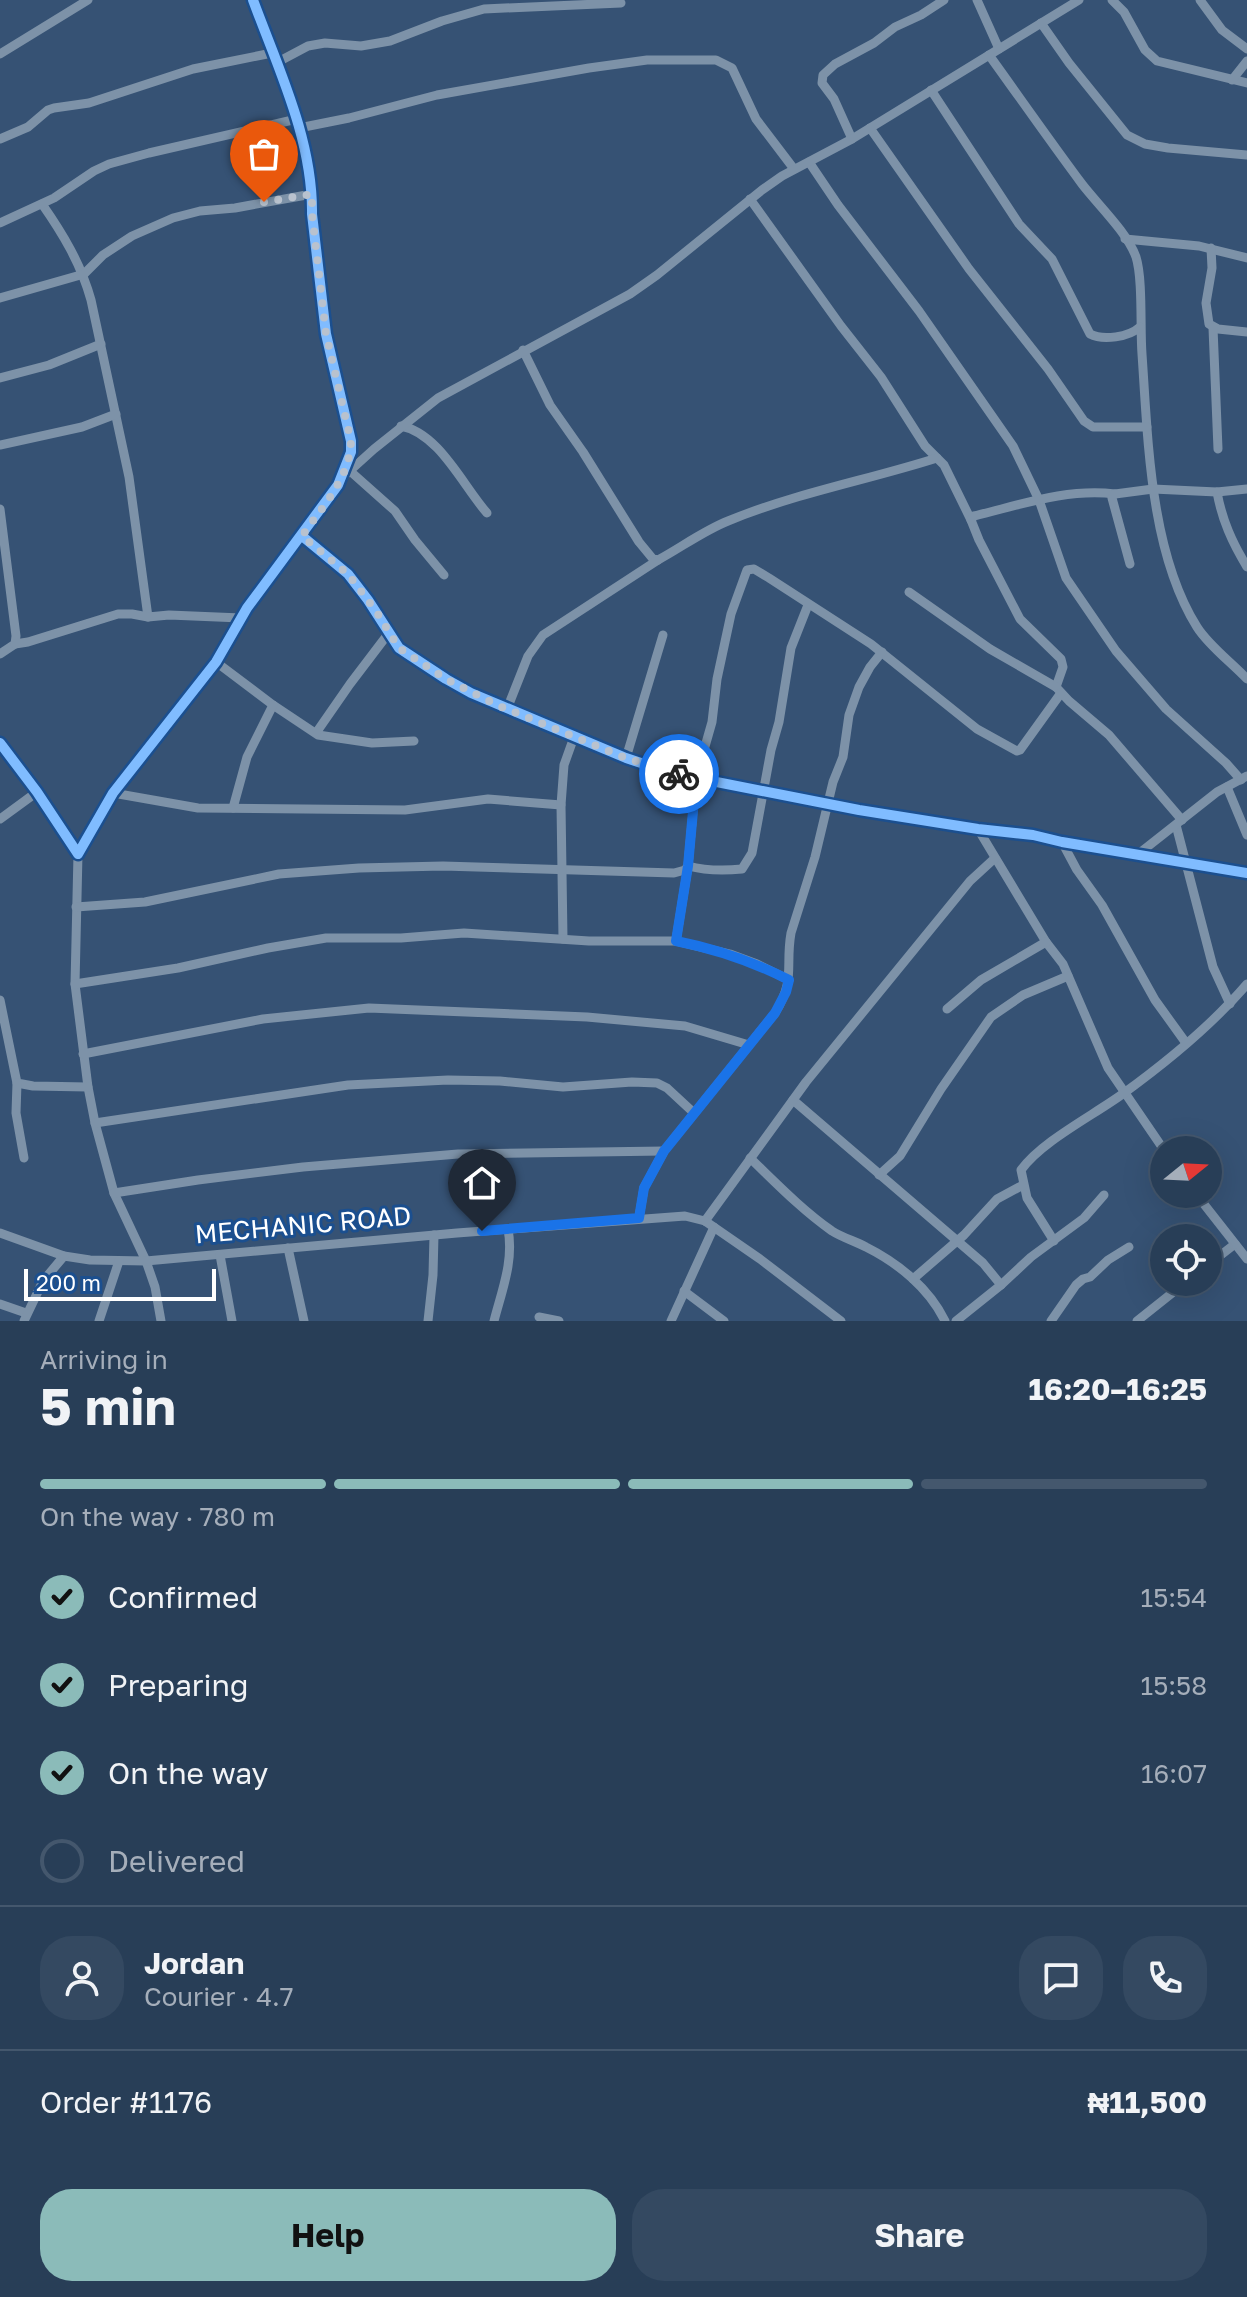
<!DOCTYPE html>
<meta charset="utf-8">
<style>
:root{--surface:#283e57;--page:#344961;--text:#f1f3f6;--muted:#a5aeba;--line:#44576d;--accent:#8bbbb9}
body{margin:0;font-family:"Golos Text",sans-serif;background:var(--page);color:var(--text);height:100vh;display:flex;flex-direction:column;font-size:30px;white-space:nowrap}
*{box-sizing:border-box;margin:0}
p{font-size:26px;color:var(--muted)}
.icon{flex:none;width:44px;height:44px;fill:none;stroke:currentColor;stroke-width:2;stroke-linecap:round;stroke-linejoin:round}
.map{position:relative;height:1321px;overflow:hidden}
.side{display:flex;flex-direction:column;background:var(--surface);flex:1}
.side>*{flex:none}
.needle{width:52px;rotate:72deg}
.tools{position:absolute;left:1150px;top:1136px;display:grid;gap:16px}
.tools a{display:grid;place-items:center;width:72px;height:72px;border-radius:50%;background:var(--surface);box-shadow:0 8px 32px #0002,0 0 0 2px var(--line);font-size:40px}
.scale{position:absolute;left:24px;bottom:20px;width:192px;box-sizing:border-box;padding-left:8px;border:4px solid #fff;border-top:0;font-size:22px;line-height:28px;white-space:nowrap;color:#fff;-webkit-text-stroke:6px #1b4f8f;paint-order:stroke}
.pin{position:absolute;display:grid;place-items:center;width:68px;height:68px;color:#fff;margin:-82px -34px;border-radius:50% 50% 50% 0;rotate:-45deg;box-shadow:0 0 8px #0007}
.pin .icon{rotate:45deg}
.courier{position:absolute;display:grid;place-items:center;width:80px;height:80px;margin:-40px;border:6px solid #1a73e8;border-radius:50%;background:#fff;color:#222;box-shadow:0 2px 10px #0007}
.headline em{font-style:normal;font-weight:700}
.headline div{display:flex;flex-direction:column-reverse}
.headline{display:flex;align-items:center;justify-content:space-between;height:136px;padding:0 40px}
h1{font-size:52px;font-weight:700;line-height:60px}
.bar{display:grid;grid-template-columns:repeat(4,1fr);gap:12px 8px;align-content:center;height:96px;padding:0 40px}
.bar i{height:10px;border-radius:6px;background:var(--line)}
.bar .current{background:var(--accent)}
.bar p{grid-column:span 4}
.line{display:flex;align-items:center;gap:20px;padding:0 40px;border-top:2px solid var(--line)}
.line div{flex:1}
.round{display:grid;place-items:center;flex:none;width:84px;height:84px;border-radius:32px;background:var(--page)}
ol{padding:0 40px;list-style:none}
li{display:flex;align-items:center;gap:24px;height:88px}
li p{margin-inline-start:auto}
li .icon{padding:8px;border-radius:50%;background:var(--accent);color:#111;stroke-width:4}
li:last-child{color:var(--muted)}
li i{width:44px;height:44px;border:4px solid var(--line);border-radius:50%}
.primary-button{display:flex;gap:16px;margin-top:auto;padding:16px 40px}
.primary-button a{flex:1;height:92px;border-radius:32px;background:var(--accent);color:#111;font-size:32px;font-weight:700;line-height:92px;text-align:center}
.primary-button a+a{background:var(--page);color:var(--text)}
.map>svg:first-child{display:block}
</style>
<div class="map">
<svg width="1247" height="1321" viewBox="0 0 1247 1321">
<rect width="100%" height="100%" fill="#365274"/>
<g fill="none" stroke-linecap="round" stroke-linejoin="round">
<g stroke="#7d92a8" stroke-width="9">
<path d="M977,0L999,49"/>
<path d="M1112,0L1124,12L1145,50L1157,61L1247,83"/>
<path d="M1200,0L1222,30L1247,49"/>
<path d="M1041,23L1069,63L1127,135L1145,144L1168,148L1247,155"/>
<path d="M0,54L88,0"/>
<path d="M989,55C1020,98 1050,141 1082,184C1098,205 1127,232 1136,257C1143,279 1140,329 1142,354C1148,440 1150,552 1197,627C1209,646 1231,662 1247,679"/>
<path d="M276,63L308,46L325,43L361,46L390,41L442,21L484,9L621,3"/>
<path d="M1232,80L1247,61"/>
<path d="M931,90L1019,224L1052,259L1090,334C1103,341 1129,337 1140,327"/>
<path d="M299,128L349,118L437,95L589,68L647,60H716L732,68L756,119L794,169"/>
<path d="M870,128L969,269L1048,369L1084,421L1093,427H1147"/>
<path d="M0,139L28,127L48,110L54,108L89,103L193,69L272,53"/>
<path d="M852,139L834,99L822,83L823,75L835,64L874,43L895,27L921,15L944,0"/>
<path d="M809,162L838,205L919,311L1013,446L1039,500L1066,578L1116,651L1166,709L1226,763L1241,780"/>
<path d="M750,199L841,326L881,377L925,446L944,465L971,520"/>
<path d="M42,204C63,234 81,264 91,300L129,477L148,617"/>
<path d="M0,223L54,198L94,171L109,164L149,153L297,119"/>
<path d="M1125,239L1199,246L1247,258"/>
<path d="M1211,248L1212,268L1206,303L1209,324L1218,329L1247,332"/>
<path d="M0,298L84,274L103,255L132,236L173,218L200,211L235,208L312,194"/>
<path d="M1213,328L1218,449"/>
<path d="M523,350L550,405L583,452L639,542L653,559L658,560C682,547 703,531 728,521C796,493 868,480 937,458"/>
<path d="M0,378L49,365L101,344"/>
<path d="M401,426C439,433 463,486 487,513"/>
<path d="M0,445L82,427L116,414"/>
<path d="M350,471L395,511L415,540L444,575"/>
<path d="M343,477L374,449L438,398L630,294L657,275L762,190L782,176L852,139L1079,0"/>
<path d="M1217,492C1222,520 1232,542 1247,567"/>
<path d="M1115,494C1067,488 1020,505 974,516L971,520L979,540L1020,619L1061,659L1063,667L1056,687L1069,701L1109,735L1182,820"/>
<path d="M0,509L16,636L15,644L0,654"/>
<path d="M302,536L348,574L368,600L399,648L446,679L471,693L626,758L671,773L859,810L978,829L1033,835L1062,842L1247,873"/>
<path d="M1130,564L1112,498L1115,494L1153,489L1217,492L1247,489"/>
<path d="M909,592L990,649L1056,687"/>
<path d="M15,644L28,642L118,614H132L148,617L169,615L241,618"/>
<path d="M216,662L273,705L318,735L372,743L414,741"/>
<path d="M507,709L528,656L543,635L658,560"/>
<path d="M316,733L350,684L388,634"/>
<path d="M0,743L37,792L78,854L113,793L216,662L247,608L338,485L351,452V441L326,334L312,214C313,140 278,68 253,0"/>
<path d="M626,758L663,635"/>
<path d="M1227,787L1247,835"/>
<path d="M113,793L198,808L405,810L488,799L561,805"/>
<path d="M233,808L247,757L273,705"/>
<path d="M0,819L37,792"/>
<path d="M1176,825L1213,967L1230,1004"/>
<path d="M978,829L1046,942L1063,964L1108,1068L1164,1150"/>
<path d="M1062,842L1077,870L1102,905L1155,1000L1186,1043"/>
<path d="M78,854L75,984L88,1087L95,1123L114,1193L146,1261L155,1287L161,1321"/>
<path d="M1137,855L1217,792L1247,776"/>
<path d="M76,907L145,902L279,874L359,868L443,866L674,873L685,870L688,866C707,871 723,871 742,869L752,853L771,750L779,722L791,648L808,605"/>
<path d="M563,939L561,805L564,765L574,737"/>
<path d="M676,941L688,866L696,778L712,722L717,679L731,614L747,570L754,569L769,578L871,644L977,729L1017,751L1020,750L1061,693"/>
<path d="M75,984L178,968L268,948L326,938H401L464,933L589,941H676L730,954L757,964L789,980"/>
<path d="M0,1000L17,1083L33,1086L88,1087"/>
<path d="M947,1009L981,980L1046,942"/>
<path d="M83,1054L263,1019L369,1008L587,1017L685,1026L749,1045"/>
<path d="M17,1083L16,1113L24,1158"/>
<path d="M793,1100L983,1263L1001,1285"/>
<path d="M95,1123L348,1085L448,1080L500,1081L563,1087L632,1082L657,1083L667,1088L694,1113"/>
<path d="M750,1158C776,1183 802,1210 832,1231C843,1238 855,1241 866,1247C898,1263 929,1288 945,1321"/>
<path d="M879,1175L900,1156L941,1089L991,1017L1023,995L1068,976"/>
<path d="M114,1193L198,1180L303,1167L458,1154L664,1151"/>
<path d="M1196,1194L1247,1259"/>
<path d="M639,1218L644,1188L664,1151L775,1013C796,979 785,967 791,933L815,857L833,782L843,757L849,715L859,687L870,667L882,652"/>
<path d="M705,1221L806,1082L970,881L995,858"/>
<path d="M0,1233L64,1256L90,1260L146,1261L457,1233L685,1216L705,1221L760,1259L841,1321"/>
<path d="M1054,1241L1027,1198L1021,1170C1042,1141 1094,1115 1124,1093C1168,1061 1212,1025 1247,984"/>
<path d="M288,1248L304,1321"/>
<path d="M220,1255L232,1321"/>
<path d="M1208,1265L1235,1244"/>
<path d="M913,1279L964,1235L997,1199L1023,1185"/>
<path d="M684,1291L724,1321"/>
<path d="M0,1304L26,1313"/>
<path d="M539,1317L559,1321"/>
<path d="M24,1321L43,1281L64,1256"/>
<path d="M99,1321L119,1261"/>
<path d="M428,1321L433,1275L434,1235"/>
<path d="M494,1321C502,1290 514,1261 508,1229"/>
<path d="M671,1321L714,1227"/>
<path d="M956,1321L1001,1285L1031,1257L1084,1218L1104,1195"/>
<path d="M1051,1321L1076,1285L1083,1279L1090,1277L1108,1260L1129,1247"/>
<path d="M1137,1321L1186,1282"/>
</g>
<g stroke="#1b4f8f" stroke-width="15">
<g id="cycleway">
<path d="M302,536L348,574L368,600L399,648L446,679L471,693L626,758L671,773L859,810L978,829L1033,835L1062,842L1247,873"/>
<path d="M0,743L37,792L78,854L113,793L216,662L247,608L338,485L351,452V441L326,334L312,214C313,140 278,68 253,0"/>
</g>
</g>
<use href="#cycleway" stroke="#80bcff" stroke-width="10"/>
</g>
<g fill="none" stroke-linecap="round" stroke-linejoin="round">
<path stroke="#b9c2ce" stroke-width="8" stroke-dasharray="0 14.4" d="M264,202L312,194V214L326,334L351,441C350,478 322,507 302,536L348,574L376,611L399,648L446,679L497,705L626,758L679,774"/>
<path stroke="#1a73e8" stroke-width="10" d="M482,1231L639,1218L644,1188L664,1151L775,1013L786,992L789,980C752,961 716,949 676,941L688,866L696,778L679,774"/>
</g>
<g text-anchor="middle" stroke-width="6" stroke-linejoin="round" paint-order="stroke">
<g font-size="26" fill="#fff" stroke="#1b4f8f">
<text transform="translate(303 1225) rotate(-5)" y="9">MECHANIC ROAD</text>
</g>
</g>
</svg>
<div class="tools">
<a><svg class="needle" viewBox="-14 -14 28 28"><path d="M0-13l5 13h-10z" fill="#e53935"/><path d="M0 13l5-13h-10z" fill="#a5aeba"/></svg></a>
<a><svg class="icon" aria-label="locate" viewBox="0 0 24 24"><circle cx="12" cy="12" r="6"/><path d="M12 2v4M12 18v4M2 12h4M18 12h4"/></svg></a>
</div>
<div class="scale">200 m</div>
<div class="pin" style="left:264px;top:202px;background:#ea580c"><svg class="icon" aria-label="bag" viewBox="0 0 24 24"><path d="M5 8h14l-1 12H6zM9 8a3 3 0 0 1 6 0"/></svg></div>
<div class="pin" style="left:482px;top:1231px;background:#1f2937"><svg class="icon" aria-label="home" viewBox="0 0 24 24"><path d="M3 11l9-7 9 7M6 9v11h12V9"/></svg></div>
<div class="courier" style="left:679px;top:774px"><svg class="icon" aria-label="bike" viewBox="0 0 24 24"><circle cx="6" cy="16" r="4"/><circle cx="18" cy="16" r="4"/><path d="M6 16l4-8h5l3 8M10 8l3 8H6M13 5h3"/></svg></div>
</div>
<section class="side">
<div class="headline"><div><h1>5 min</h1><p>Arriving in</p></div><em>16:20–16:25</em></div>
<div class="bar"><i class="current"></i><i class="current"></i><i class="current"></i><i></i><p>On the way · 780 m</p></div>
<ol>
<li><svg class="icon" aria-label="check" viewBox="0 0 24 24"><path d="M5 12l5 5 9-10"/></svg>Confirmed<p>15:54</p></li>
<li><svg class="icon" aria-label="check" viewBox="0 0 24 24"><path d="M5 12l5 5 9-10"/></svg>Preparing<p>15:58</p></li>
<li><svg class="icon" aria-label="check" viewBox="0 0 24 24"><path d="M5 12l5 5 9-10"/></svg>On the way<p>16:07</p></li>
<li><i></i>Delivered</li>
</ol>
<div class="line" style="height:144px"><a class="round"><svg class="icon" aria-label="person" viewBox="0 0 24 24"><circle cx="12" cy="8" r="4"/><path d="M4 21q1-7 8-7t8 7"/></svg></a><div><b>Jordan</b><p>Courier · 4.7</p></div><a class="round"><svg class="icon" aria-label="chat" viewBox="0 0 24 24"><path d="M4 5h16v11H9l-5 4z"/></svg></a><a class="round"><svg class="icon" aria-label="phone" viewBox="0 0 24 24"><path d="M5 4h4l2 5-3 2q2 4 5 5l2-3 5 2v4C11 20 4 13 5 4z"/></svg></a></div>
<div class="line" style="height:104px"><div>Order #1176</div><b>₦11,500</b></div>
<div class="primary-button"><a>Help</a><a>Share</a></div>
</section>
